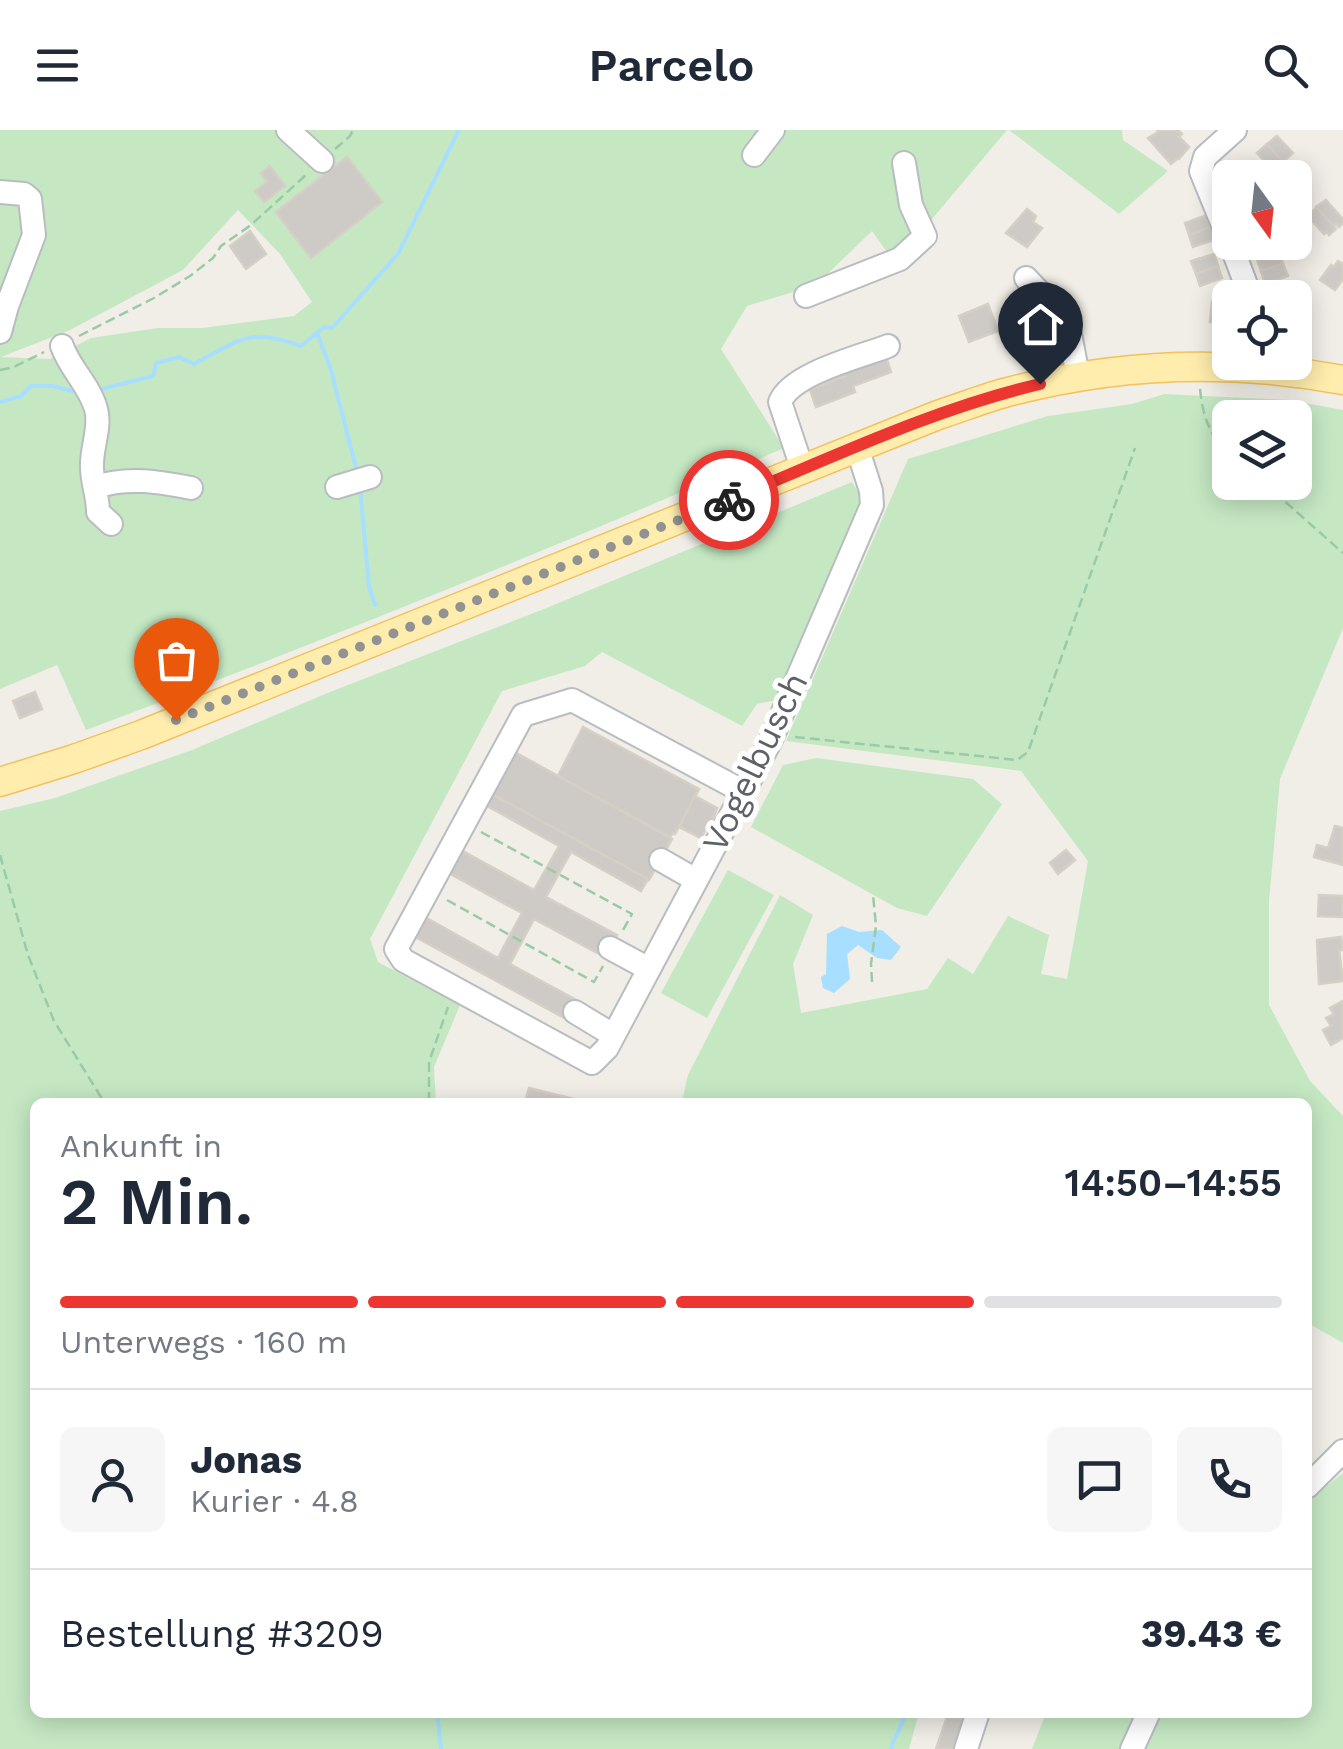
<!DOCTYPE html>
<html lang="de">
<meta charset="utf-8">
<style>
:root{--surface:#fff;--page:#f6f6f7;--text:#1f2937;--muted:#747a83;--line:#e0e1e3;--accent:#eb3631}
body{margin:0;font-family:"Work Sans",sans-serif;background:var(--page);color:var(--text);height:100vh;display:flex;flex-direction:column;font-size:38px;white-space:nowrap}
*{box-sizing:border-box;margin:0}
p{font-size:32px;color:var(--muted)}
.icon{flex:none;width:55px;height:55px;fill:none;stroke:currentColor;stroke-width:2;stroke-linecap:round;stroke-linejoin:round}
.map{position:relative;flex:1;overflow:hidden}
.drawer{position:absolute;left:30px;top:968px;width:1282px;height:620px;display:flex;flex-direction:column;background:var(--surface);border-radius:15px;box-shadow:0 5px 25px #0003}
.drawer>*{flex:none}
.needle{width:65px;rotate:165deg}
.controls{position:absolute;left:1212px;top:30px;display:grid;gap:20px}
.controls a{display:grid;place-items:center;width:100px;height:100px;border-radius:15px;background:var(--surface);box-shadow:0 5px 25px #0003;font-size:50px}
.pin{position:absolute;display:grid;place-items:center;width:85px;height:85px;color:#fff;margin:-102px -42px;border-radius:50% 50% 50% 0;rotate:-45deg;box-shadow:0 0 10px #0007}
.pin .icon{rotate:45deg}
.courier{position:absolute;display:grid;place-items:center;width:100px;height:100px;margin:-50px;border:8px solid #eb3631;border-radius:50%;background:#fff;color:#222;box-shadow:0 2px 12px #0007}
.head em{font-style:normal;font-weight:600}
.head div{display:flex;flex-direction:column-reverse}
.head{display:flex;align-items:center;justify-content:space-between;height:170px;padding:0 30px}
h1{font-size:65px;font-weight:600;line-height:75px}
.bar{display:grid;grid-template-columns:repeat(4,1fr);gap:15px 10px;align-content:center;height:120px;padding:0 30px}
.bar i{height:12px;border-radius:8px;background:var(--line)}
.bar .current{background:var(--accent)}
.bar p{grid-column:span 4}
.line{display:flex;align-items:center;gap:25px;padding:0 30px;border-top:2px solid var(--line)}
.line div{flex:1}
.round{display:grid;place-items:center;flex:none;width:105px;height:105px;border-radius:15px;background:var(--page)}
header{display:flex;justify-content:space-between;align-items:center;height:130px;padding:0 30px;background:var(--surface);font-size:45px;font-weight:600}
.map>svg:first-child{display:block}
</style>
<header><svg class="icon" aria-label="menu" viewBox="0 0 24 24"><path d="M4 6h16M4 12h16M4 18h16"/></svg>Parcelo<svg class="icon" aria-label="search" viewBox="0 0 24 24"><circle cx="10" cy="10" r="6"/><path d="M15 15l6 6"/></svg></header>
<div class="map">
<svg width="1343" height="1619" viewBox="0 0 1343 1619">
<rect width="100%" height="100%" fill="#f0eee6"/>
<g fill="#c5e8c3" fill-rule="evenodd">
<path d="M0,0H1007L927,95L887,122L872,101L816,155L747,176L721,219L784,318C554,418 321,512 86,600L57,535L0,559ZM238,80L280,124L312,172L294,186L202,198H158L91,208L50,229L1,227L70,200L183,140Z"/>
<path d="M1009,0H1122L1123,10L1168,41L1119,84Z"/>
<path d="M1165,264L1288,270L1343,280V498L1280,649L1269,771V875L1310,951L1343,986V1213L1308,1193V972H682L688,945L780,765L813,785L793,834L801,883L927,859L948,828L973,844L1008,786L1049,805L1041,844L1067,849L1088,731L1021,641L786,611L908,329L1048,286L1132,274ZM1230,288H1295V352H1230Z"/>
<path d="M852,352L864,372L777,570L757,574L742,596L602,522L585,536L502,561L370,809L378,832L460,875L434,937L436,972H35V1582L919,1583L909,1619H0V681L55,668L192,620L330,562L544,479Z"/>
<path d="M816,628L973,649L1002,674L927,786L897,778L751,697L783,635Z"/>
<path d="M728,740L774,765L707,888L661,863Z"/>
<path d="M1343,1343V1619H1141L1159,1583L1308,1582V1371Z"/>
<path d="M1046,1583H1139L1123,1619H1032Z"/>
</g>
<path fill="#a8deff" d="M842,796L859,802L882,800L901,817L891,830L877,828L858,815L847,824L850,849L834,863L823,858L821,847L826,844L827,804Z"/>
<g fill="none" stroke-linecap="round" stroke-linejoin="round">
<g stroke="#a8deff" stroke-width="4">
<path d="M317,203L331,240L357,342"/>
<path d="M98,260L153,246L156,233L179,227L194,234C240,210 249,197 301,216L324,197L332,198L398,124L459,0"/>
<path d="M0,272L21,266L31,256H53L79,263"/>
<path d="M360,356L369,457L375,475"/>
<path d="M437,1582L441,1619"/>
<path d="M891,1619C895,1604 903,1596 905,1582"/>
</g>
</g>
<g fill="#cecac6" stroke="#d5cfc5" stroke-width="2.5">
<path d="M1157,0H1178L1182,4L1179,7L1189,17L1179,29L1178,28L1171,34L1148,8L1158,2Z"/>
<path d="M1277,6L1293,23L1283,32L1267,14Z"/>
<path d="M1267,14L1283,32L1273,40L1257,23Z"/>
<path d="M347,27L382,72L311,128L276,82Z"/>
<path d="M270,36L285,56L264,72L255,61L267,52L261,43Z"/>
<path d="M1326,70L1343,89V93L1339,97L1336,94L1333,96L1316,77Z"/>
<path d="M1317,78L1336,99L1329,105L1327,102L1324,104L1307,85Z"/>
<path d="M1027,79L1036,86L1033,92L1042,98L1027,117L1006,103Z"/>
<path d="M1207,85L1211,97L1189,105L1185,93Z"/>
<path d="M1211,97L1216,109L1193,117L1189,105Z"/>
<path d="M250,101L266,124L246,139L230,116Z"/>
<path d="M1279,122L1283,134L1261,141L1257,129Z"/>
<path d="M1214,124L1218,136L1196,144L1191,131Z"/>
<path d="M1338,131L1343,134V149L1335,160L1320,150L1331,135L1334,137Z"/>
<path d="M1283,134L1288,146L1265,154L1261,141Z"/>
<path d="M1218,136L1222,148L1200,156L1196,144Z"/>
<path d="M1212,172L1230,174V194L1210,192Z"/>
<path d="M988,174L998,201L969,212L959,186Z"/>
<path d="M885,224L891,242L853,256L855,262L816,277L810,260L845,246L842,240Z"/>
<path d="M35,562L42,579L20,588L13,571Z"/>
<path d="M583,597L699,659L675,704L673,703L670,707L558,646Z"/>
<path d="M511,620L672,709L649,750L488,662Z"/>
<path d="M488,662L648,749L641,761L571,722L546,767L617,805L610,818L605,827L534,789L510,834L580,872L570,891L410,804L421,785L498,828L510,805L522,783L445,741L457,718L534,760L559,716L482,673Z"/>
<path d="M695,666L717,678L711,694L709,693L701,708L679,697Z"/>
<path d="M1335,696L1343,698V735L1314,727L1317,715L1328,718Z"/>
<path d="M1066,720L1075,730L1058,744L1050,733Z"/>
<path d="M1319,765L1343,766L1342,787L1318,786Z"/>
<path d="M1341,807L1343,820H1339L1343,851L1319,854L1317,810Z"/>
<path d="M1343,871V908L1331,915L1323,900L1331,896L1326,888L1334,884L1330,878Z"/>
<path d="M529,958L578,970L587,972H525Z"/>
<path d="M948,1584L969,1591L959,1619H936Z"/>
</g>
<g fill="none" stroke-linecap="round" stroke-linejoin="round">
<g stroke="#b9bcc0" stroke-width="26">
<g id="minor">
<path d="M288,0L322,31"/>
<path d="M754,25L773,0"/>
<path d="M0,62L24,64L30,69L34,105L7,176L0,202"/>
<path d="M1230,112L1201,41L1205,27L1235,0"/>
<path d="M1230,112L1251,168"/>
<path d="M1026,148L1062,186L1071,209L1078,246"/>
<path d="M806,166L900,129L925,106L911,75L904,33"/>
<path d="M62,216C70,239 90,256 96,279C101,296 92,316 92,334C91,350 98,365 98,382L111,394"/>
<path d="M803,341L780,272C792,243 860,227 888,216"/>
<path d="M96,357C127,346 160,352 191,358"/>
<path d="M337,357L370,347"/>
<path d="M744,662L572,570L523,585L396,819L403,830L592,933L607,918L770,612L872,375L871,361L857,317"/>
<path d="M661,730L696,750"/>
<path d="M610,818L649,839"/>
<path d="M575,882L613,905"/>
<path d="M1308,1356L1343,1321"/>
<path d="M966,1619L978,1582"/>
<path d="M1132,1619L1149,1582"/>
</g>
</g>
<g stroke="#f3c15d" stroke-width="31">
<path id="major" d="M0,652L74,629L141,605L938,285C960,278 982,269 1004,263C1115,233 1230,229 1343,250"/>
</g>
<g stroke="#9cc9a7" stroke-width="2.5" stroke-dasharray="10 5" stroke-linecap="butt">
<path d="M335,19L350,6L353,0"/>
<path d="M79,206L154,168L190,146L213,128L221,116L251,95L307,44"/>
<path d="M0,240L14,237L44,222"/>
<path d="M1200,259C1203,287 1209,305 1230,324"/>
<path d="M1263,352L1343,423"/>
<path d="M795,607L1017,630L1028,622L1135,318"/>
<path d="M481,702L632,784L622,802"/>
<path d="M0,725L28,825L54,891L104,972"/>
<path d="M447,770L594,852L603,836"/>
<path d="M872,852L871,834L876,796L873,765"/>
<path d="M429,972V932L448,877"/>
</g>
<use href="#minor" stroke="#fff" stroke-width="22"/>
<use href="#major" stroke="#ffedad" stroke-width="28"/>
</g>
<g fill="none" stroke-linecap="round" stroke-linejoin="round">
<path stroke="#919393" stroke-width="10" stroke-dasharray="0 18" d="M176,590L729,370"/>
<path stroke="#eb3631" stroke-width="12" d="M729,370C831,328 933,279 1040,254"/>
</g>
<g text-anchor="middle" stroke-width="10" stroke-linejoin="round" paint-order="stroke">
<g font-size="35" fill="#5e6267" stroke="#fff">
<text transform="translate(755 632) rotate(-64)" y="12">Vogelbusch</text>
</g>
</g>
</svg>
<div class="controls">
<a><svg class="needle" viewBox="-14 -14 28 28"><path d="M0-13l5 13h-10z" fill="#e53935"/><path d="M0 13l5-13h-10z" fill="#747a83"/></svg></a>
<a><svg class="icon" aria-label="locate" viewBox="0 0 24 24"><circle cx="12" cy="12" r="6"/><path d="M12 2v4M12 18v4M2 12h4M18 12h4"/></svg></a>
<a><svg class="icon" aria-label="layers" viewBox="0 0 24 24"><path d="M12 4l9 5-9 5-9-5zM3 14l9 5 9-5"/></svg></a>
</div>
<div class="pin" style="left:176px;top:590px;background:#ea580c"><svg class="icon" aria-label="bag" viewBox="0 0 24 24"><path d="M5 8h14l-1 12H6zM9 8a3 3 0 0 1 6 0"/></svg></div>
<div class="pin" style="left:1040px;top:254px;background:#1f2937"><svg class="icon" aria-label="home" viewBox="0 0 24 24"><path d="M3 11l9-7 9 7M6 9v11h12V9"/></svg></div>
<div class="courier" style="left:729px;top:370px"><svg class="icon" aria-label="bike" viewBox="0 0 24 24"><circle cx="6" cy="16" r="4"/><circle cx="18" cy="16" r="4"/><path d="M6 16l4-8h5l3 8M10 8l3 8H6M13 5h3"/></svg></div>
<section class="drawer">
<div class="head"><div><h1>2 Min.</h1><p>Ankunft in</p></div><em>14:50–14:55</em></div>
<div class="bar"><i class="current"></i><i class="current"></i><i class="current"></i><i></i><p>Unterwegs · 160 m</p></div>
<div class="line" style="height:180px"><a class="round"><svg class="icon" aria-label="person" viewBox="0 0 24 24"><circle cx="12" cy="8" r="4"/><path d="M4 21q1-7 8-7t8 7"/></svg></a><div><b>Jonas</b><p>Kurier · 4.8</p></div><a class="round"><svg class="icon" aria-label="chat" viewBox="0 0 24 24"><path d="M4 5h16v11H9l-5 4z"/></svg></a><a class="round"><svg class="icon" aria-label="phone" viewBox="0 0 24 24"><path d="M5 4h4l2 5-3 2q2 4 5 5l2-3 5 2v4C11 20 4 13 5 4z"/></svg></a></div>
<div class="line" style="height:130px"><div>Bestellung #3209</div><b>39.43 €</b></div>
</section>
</div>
